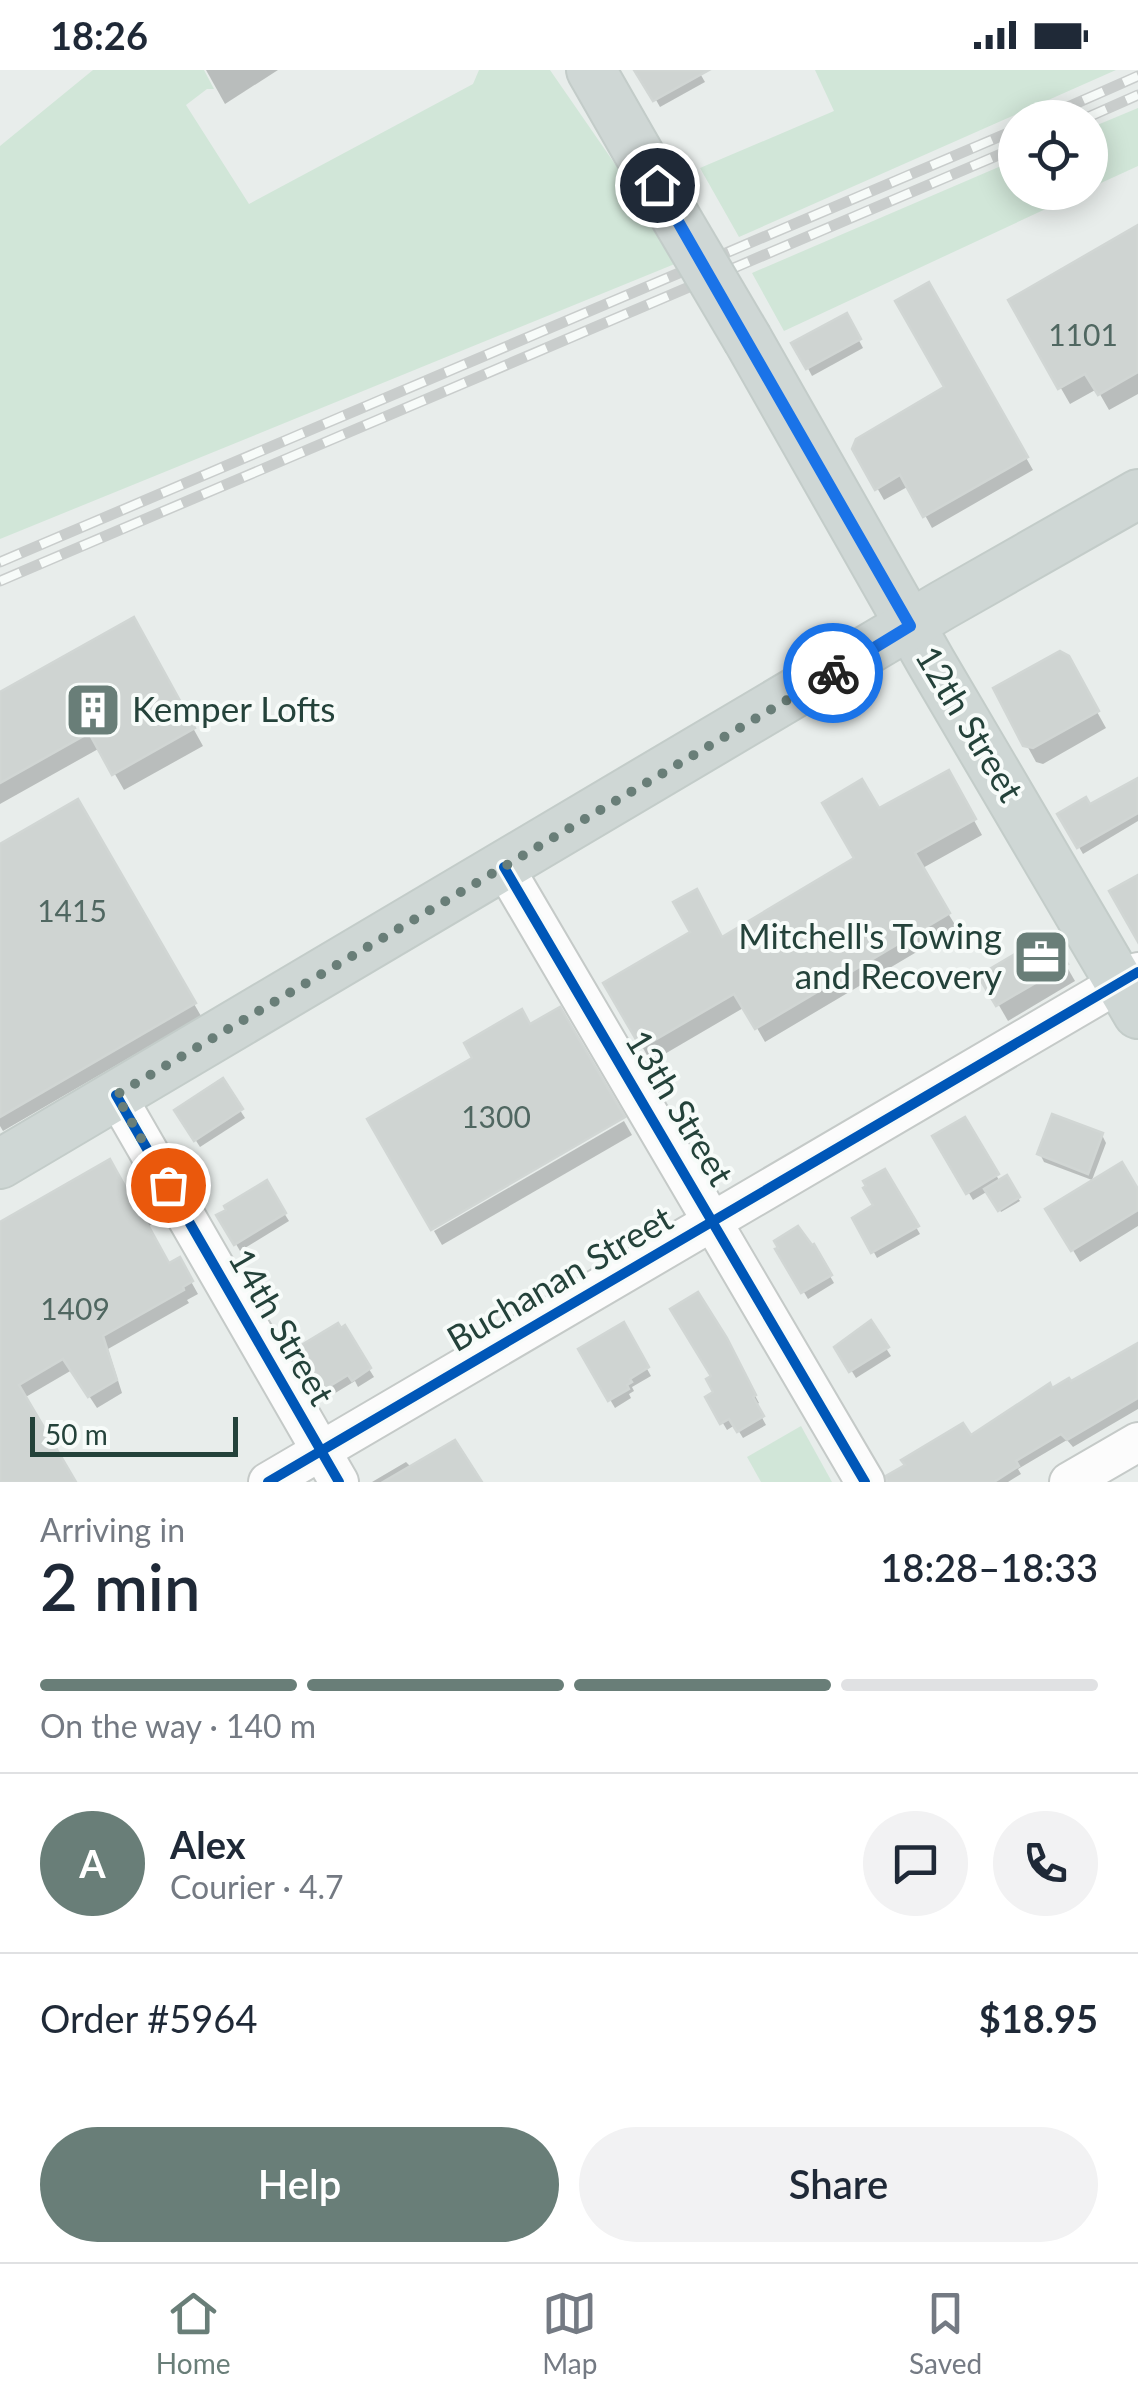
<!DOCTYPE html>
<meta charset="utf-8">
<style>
:root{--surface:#fff;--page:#f2f2f3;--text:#1f2937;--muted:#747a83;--line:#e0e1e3;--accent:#697e78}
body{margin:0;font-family:Lato,sans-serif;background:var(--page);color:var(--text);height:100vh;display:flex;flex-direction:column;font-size:38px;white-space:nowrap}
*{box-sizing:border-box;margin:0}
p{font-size:32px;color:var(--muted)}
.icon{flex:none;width:55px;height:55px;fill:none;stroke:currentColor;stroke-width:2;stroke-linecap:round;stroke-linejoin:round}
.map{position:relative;height:1412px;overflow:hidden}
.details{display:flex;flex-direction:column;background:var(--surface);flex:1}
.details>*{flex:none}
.tools{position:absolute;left:998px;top:30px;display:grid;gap:20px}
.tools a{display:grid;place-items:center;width:110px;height:110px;border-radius:50%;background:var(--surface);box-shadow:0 5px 25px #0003;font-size:50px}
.scale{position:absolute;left:30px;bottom:25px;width:208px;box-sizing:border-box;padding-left:10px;border:5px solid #24423a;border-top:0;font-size:28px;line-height:35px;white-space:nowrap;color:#24423a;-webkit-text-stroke:8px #f7fbf9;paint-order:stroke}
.pin{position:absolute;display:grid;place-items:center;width:85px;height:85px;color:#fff;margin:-42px;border:5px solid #fff;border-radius:50%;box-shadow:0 2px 10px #0007}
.courier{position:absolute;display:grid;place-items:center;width:100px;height:100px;margin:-50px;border:8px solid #1a73e8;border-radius:50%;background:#fff;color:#222;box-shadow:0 2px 12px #0007}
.summary em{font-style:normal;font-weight:600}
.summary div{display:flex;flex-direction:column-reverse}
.summary{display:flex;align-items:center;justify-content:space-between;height:170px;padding:0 40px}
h1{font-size:65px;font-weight:600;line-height:75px}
.bar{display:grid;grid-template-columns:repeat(4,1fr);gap:15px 10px;align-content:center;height:120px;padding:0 40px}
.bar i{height:12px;border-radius:8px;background:var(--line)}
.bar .selected{background:var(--accent)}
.bar p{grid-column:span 4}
.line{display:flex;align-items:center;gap:25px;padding:0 40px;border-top:2px solid var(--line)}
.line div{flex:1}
.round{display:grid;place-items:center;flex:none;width:105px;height:105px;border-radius:52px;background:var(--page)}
.button{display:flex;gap:20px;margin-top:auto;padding:20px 40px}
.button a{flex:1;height:115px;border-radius:60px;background:var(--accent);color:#fff;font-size:40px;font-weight:600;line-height:115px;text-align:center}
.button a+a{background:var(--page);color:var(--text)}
.status{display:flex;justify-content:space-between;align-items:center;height:70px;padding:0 50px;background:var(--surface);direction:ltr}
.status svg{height:28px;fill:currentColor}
.menu{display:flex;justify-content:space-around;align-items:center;height:140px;border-top:2px solid var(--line);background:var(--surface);font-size:28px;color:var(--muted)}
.menu a{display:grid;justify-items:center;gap:5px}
.menu .selected{color:var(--accent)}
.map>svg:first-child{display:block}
</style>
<div class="status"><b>18:26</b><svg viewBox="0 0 49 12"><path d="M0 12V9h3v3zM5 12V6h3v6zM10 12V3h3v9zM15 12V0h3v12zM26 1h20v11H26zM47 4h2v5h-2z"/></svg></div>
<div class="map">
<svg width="1138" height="1412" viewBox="0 0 1138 1412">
<rect width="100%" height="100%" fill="#e8edeb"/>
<g fill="#d1e6d8">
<path d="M93,0H204L214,19H207L186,35L249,134L473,14L479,0H550L682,191L0,469V76Z"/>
<path d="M815,0H1116L739,167L700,98L834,41Z"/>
<path d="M1138,38V96L1090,118V58Z"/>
<path d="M1015,90V122L1080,123L784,261L752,203Z"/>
<path d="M801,1356L832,1412H761L747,1387Z"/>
</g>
<g fill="#0003">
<path d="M206,0H278L225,34Z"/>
<path d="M639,0H698L705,12L660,37Z"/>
<path d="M1138,158V324L1109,340L1097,319L1070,334L1011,231Z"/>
<path d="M928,215L1033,400L932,458L909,416L884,430L855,379L948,318Z"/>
<path d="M846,246L863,278L812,306L795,274Z"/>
<path d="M133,550L203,676L124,720L100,678L0,734V625Z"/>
<path d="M1067,588L1106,658L1043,694L1036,692L996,619Z"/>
<path d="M948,703L982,765L921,799L957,858L765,972L745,937L651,992L606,914L722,870L858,789L878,741Z"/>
<path d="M1138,716V751L1083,784L1060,744L1089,738Z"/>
<path d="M78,732L201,946L3,1061L0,1056V777Z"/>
<path d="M1049,866L1075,911L1008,951L982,906Z"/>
<path d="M222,1012L245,1048L200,1077L177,1041Z"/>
<path d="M965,1050L1000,1112L1006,1109L1020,1131L1001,1142L988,1121L973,1130L936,1067Z"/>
<path d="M624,1051L632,1065L442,1175L434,1161Z"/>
<path d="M1102,1065L1106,1073L1092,1110L1044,1092L1040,1084Z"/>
<path d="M884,1102L920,1164L877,1188L856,1149L876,1136Z"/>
<path d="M266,1114L289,1151L240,1181L220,1146Z"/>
<path d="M136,1115L156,1152L147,1157L168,1196L179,1190L198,1224L187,1230L189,1233L108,1279L122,1323L97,1338L72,1300L24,1328L73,1412H0V1155L126,1121Z"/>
<path d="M1138,1124V1156L1080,1192L1049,1140Z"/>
<path d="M779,1180L830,1206L834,1213L808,1229Z"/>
<path d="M870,1254L891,1286L856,1308L837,1277Z"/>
<path d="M623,1256L651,1306L632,1317L634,1321L629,1324L631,1328L615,1338L581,1280Z"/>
<path d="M344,1259L374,1307L358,1317L355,1311L332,1325L303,1277Z"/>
<path d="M725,1269L759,1333L755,1335L766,1355L743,1368L735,1355L727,1360L708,1328L716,1322L714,1307Z"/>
<path d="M1138,1276V1339L1073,1377L1067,1370L1018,1399L1021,1404L1008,1412H895Z"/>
<path d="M406,1392L412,1398L479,1412H372Z"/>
</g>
<g fill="#cfd4d2" stroke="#d1d6d4" stroke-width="2.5">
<path d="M634,0H709L653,31Z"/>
<path d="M1138,155V302L1098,325L1085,304L1058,319L1008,230Z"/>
<path d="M929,212L1028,387L923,447L900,405L875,420L852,379L856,369L944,317L895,231Z"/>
<path d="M847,243L861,269L806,299L791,273Z"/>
<path d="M134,547L195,658L112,705L89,663L0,713V622Z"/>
<path d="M1060,581L1069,586L1099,641L1033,678L1023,676L993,618Z"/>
<path d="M949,700L976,749L915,783L950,843L755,959L734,924L641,978L603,913L690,862L673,832L697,819L722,867L854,788L822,733L862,709L879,738Z"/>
<path d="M1138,708V743L1077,778L1057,744L1086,727L1090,734Z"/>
<path d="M78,729L196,933L0,1047V774Z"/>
<path d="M1138,805V872L1109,821Z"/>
<path d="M1050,863L1068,894L996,936L978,906Z"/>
<path d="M560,937L625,1047L431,1160L367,1049L472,988L464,973L522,939L530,954Z"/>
<path d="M223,1008L243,1039L194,1071L174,1040Z"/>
<path d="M1052,1044L1103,1063L1088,1104L1037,1084Z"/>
<path d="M965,1047L999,1104L966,1124L932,1066Z"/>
<path d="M110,1089L126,1118L137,1112L152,1138L142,1144L169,1193L180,1187L193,1211L183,1217L184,1220L103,1266L117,1310L88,1327L63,1289L19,1315L76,1412H0V1152Z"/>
<path d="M1122,1092L1138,1119V1140L1071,1181L1045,1139Z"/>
<path d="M885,1099L919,1156L871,1183L852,1148L873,1135L863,1118L866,1116L863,1111Z"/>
<path d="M1007,1105L1020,1127L998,1141L984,1119Z"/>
<path d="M267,1110L286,1143L234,1175L216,1145L226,1140L224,1136Z"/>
<path d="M798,1156L812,1175L814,1174L832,1205L801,1223L775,1179L778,1178L774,1171Z"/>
<path d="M698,1222L727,1268L756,1325L753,1327L764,1346L737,1362L729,1349L720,1354L705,1327L713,1322L706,1309L711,1306L670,1239Z"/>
<path d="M871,1250L889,1277L849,1302L834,1277Z"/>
<path d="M624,1252L649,1297L630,1309L632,1312L627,1315L629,1319L608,1331L578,1279Z"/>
<path d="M338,1253L341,1258L345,1255L371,1298L352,1311L348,1305L325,1319L300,1276Z"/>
<path d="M1138,1273V1328L1067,1370L1061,1364L1016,1391L1019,1396L994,1412H887L886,1406L905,1395L901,1390L963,1353L971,1365L1050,1313L1052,1318L1069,1308L1071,1311Z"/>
<path d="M455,1370L482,1412H383Z"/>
</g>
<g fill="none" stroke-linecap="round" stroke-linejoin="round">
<g stroke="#c5cac8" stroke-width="42">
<g id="minor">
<path d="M504,797L865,1412"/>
<path d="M116,1025L339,1412"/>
<path d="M268,1412L1138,902"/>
<path d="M1069,1412L1138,1372"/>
</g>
</g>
<g stroke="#c3ccc9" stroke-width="52">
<g id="major">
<path d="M591,0L666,131"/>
<path d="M748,270L931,592L1138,944"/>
<path d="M0,1094L943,535L1138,424"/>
</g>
</g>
<use href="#minor" stroke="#fcfcfc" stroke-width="38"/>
<use href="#major" stroke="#cfd7d5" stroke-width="48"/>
<g stroke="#c9cdcc" stroke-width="11">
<g id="rail">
<path d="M1043,48L1138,6"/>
<path d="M1086,48L1138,25"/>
<path d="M0,492L1015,60"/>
<path d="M0,511L1015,78"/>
</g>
</g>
<use href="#rail" stroke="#f7fbf9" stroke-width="8" stroke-dasharray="22" stroke-linecap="butt"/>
<g stroke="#c3ccc9" stroke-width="52" stroke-linecap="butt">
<path id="major-bridge" d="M666,131L748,270"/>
</g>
<use href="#major-bridge" stroke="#cfd7d5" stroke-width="48"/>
<g stroke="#f7fbf9" stroke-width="16">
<g id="cycleway">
<path d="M504,797L865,1412"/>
<path d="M116,1025L339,1412"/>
<path d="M268,1412L1138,902"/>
</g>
</g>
<use href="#cycleway" stroke="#0057b8" stroke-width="10"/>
</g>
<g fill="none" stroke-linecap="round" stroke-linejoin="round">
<path stroke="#697e78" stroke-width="10" stroke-dasharray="0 18" d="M168,1115L116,1025L833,603"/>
<path stroke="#1a73e8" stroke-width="12" d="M657,115L910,556L833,603"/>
</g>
<defs>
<g id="building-square" transform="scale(2.875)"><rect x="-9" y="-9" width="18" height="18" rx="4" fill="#697e78" stroke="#f7fbf9"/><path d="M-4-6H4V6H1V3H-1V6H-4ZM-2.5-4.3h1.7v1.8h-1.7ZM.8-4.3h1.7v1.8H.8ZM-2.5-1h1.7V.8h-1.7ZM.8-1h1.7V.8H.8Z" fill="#fff"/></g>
<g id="office-square" transform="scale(2.875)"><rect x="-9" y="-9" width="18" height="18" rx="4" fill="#697e78" stroke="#f7fbf9"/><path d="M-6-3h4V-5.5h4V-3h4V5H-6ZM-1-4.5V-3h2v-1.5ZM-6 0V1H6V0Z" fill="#fff"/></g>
</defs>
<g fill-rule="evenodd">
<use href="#building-square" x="93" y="640"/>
<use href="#office-square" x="1041" y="887"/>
</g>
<g text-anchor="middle" stroke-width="8" stroke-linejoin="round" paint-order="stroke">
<g font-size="30" fill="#506761">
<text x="1083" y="276">1101</text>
<text x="72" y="852">1415</text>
<text x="496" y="1058">1300</text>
<text x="75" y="1250">1409</text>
</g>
<g font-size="35" fill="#24423a" stroke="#f7fbf9" text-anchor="start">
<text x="132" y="652">Kemper Lofts</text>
<text x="1002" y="879" text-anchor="end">Mitchell's Towing<tspan x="1002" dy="40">and Recovery</tspan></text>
</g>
<g font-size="35" fill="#24423a" stroke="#f7fbf9">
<text transform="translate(969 654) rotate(59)" y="12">12th Street</text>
<text transform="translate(679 1038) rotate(59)" y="12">13th Street</text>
<text transform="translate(560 1209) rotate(-30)" y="12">Buchanan Street</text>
<text transform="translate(281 1257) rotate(60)" y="12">14th Street</text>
</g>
</g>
</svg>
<div class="tools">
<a><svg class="icon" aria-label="locate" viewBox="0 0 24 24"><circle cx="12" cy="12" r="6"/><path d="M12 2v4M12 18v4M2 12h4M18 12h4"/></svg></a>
</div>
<div class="scale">50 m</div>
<div class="pin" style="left:168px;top:1115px;background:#ea580c"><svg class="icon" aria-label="bag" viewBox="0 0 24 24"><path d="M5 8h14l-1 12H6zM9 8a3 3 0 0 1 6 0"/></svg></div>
<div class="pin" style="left:657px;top:115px;background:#1f2937"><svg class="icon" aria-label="home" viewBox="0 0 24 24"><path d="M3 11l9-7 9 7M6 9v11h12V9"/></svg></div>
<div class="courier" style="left:833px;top:603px"><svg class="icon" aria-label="bike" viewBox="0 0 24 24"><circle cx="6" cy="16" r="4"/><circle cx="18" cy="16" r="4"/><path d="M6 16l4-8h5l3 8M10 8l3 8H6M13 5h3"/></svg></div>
</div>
<section class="details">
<div class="summary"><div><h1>2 min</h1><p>Arriving in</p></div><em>18:28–18:33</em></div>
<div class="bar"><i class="selected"></i><i class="selected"></i><i class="selected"></i><i></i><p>On the way · 140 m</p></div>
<div class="line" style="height:180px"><b class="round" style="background:var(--accent);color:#fff">A</b><div><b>Alex</b><p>Courier · 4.7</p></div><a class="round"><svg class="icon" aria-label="chat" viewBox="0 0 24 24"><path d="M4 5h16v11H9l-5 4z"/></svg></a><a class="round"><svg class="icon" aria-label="phone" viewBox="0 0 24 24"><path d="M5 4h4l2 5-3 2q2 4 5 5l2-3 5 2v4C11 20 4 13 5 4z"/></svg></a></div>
<div class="line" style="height:130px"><div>Order #5964</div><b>$18.95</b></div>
<div class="button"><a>Help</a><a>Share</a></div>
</section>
<nav class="menu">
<a class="selected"><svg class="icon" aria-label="home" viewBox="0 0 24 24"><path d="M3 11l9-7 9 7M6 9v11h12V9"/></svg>Home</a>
<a><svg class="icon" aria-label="map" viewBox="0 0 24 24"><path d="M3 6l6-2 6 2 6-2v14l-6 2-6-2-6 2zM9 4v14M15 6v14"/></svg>Map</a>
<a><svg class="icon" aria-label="saved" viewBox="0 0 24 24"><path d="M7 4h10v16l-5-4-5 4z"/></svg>Saved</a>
</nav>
